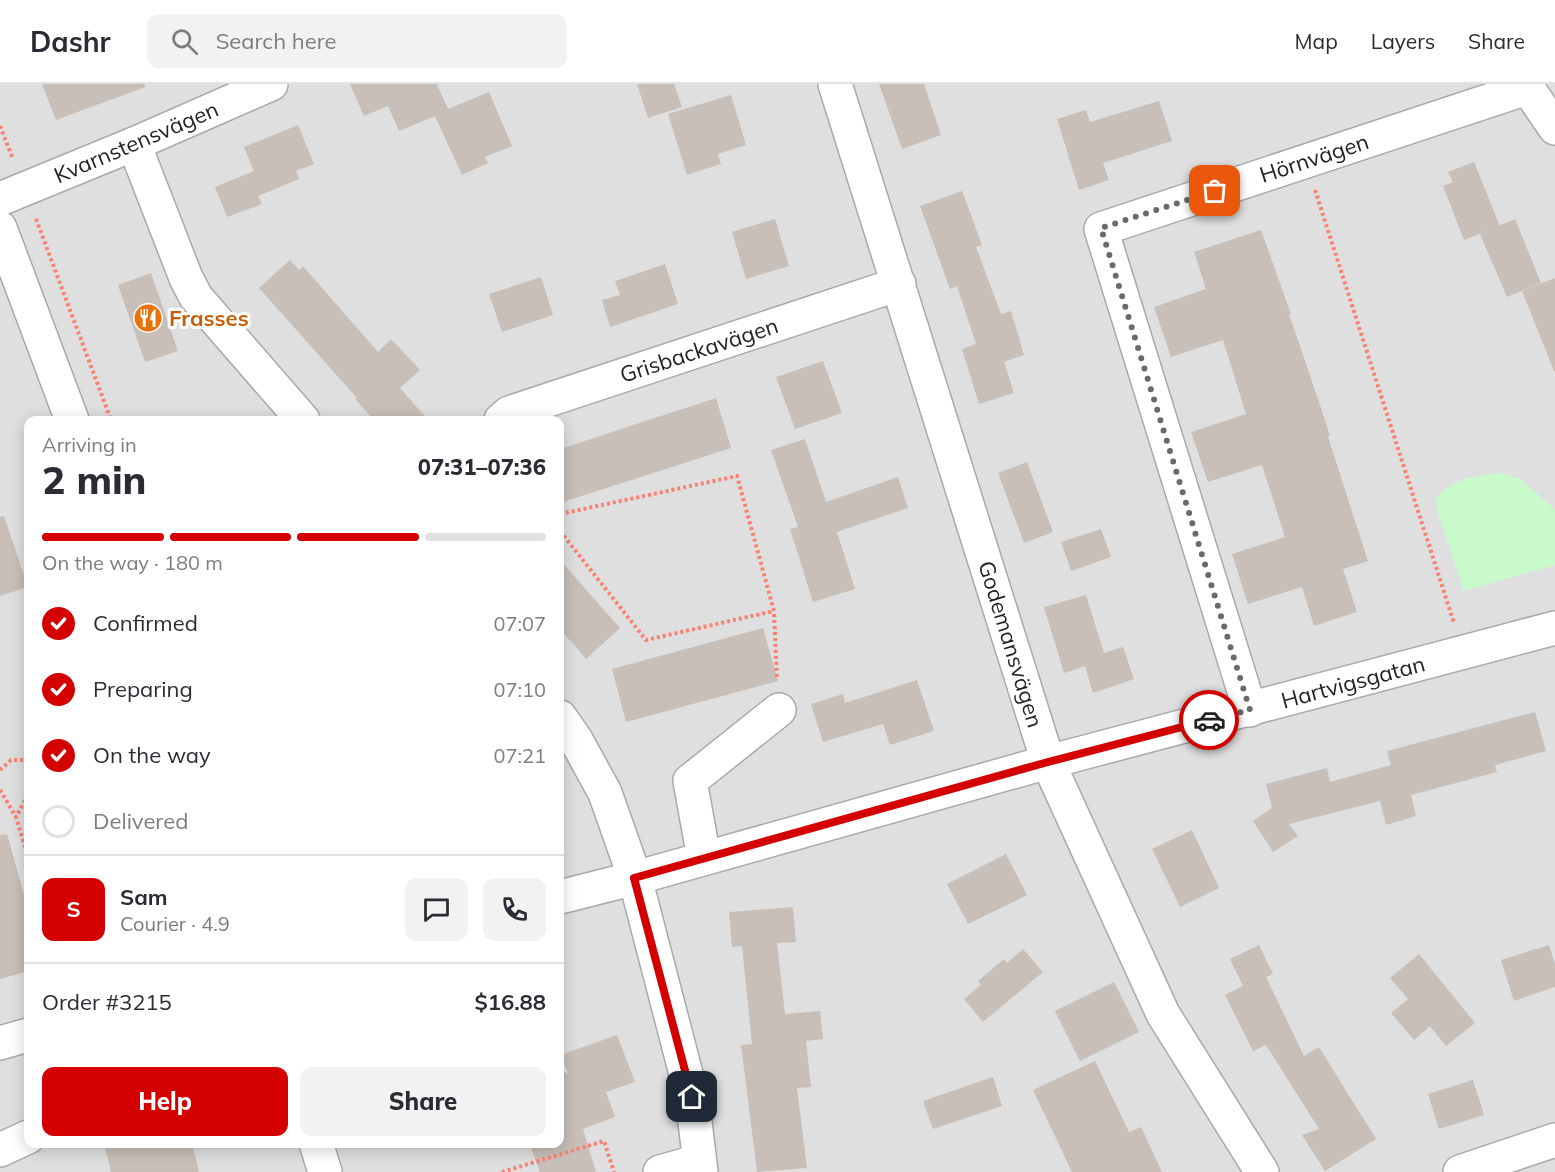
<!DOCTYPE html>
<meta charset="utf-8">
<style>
:root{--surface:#fff;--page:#f2f2f3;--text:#2b2b33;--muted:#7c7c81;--line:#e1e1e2;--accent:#d40000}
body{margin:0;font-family:Mulish,sans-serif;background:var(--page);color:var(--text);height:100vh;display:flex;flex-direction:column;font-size:22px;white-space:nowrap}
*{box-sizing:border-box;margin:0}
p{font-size:20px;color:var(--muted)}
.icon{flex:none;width:33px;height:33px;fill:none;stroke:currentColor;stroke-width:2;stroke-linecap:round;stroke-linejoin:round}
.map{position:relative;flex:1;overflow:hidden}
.details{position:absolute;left:24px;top:332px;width:540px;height:732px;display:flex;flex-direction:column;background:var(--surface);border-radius:12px;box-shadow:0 3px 15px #0003}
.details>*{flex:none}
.pin{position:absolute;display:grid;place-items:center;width:51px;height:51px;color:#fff;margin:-26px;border-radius:12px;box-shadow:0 3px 9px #0006}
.courier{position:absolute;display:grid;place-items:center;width:60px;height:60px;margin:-30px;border:4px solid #d40000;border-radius:50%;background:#fff;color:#222;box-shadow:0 2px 8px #0007}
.headline em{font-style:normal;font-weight:800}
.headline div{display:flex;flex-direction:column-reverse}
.headline{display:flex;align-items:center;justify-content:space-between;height:102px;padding:0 18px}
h1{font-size:39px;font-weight:800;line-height:45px}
.bar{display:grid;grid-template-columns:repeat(4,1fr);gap:9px 6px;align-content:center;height:72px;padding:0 18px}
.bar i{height:8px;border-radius:4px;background:var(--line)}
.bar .on{background:var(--accent)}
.bar p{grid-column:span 4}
.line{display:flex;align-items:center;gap:15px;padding:0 18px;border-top:2px solid var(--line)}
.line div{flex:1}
.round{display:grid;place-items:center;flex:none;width:63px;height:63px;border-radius:12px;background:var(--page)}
ol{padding:0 18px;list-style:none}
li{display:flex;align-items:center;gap:18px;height:66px}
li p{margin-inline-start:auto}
li .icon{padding:6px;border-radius:50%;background:var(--accent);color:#fff;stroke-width:4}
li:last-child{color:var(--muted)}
li i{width:33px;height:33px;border:3px solid var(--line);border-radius:50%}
.cta{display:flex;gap:12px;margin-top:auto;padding:12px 18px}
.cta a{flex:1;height:69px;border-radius:12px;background:var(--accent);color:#fff;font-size:24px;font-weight:800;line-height:69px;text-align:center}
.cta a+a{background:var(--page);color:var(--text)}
header{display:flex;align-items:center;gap:36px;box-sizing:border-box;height:84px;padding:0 30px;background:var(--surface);border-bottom:2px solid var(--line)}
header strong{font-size:28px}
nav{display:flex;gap:33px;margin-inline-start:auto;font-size:21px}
.search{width:420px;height:54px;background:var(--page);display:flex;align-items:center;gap:15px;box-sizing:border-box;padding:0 21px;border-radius:12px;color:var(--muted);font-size:22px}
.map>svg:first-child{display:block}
</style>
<header>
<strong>Dashr</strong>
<div class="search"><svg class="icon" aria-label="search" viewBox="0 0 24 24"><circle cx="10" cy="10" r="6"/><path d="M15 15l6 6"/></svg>Search here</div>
<nav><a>Map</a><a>Layers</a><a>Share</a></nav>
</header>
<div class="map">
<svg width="1555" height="1088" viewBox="0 0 1555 1088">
<rect width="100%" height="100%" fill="#f2efe9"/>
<path fill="#e0dfdf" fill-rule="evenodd" d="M0,0H1555V1088H0ZM28,336H560V1059H28Z"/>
<path fill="#c8facc" d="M1502,389L1521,395L1555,426V481L1464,507L1437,427L1436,415C1450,394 1479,392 1502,389Z"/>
<path fill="#e2e2e2" d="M28,750V825L9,755Z"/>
<g fill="#c7bfb8">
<path d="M42,0H145V3L56,36Z"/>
<path d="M350,0H441L437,1L448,25L489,8L512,62L485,73L488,79L462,91L435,32L399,47L388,22L364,32Z"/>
<path d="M637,0H674L682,23L648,34Z"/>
<path d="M879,0H924L941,51L902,65Z"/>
<path d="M731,11L746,61L718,70L721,80L687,91L668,30Z"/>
<path d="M1159,17L1172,57L1103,79L1109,96L1079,106L1057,35L1086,26L1090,38Z"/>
<path d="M298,41L314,80L296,87L299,95L258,112L262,120L227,133L215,103L254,87L244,63Z"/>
<path d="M1474,78L1500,142L1464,156L1443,102L1453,98L1448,88Z"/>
<path d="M962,107L982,161L976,163L1001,230L1011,227L1024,271L1004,278L1014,309L979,320L962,265L976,260L957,202L950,205L920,122Z"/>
<path d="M775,135L789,182L746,195L732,148Z"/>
<path d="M1515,135L1541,199L1507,213L1480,150Z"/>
<path d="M1261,146L1291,230H1289L1320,321L1330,352L1328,353L1368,477L1343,485L1357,528L1314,542L1302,503L1248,520L1232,470L1285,453L1262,381L1208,398L1191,348L1246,330L1223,256L1171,273L1154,223L1206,205L1194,168Z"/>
<path d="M290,176L299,186L303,182L378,268L391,255L420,286L400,304L428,336H374L355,315L357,314L259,204Z"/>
<path d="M665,180L678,220L610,243L602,216L620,211L615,197Z"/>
<path d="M151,189L178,267L145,278L118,201Z"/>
<path d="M541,193L553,231L502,248L489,210Z"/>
<path d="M1555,194V287H1554L1522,207Z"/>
<path d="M823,277L842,329L795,345L776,293Z"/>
<path d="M716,314L731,364L560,419V365Z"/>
<path d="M805,355L826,418L898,393L908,424L837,448L855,505L813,518L790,445L798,443L771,366Z"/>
<path d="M1027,378L1053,448L1024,459L998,389Z"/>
<path d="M4,432L28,503L0,512V433Z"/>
<path d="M1101,445L1111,473L1071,487L1061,458Z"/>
<path d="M560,476L620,544L586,575L560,545Z"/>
<path d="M1086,511L1104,569L1123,563L1134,595L1093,609L1085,582L1064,589L1044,523Z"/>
<path d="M763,544L778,597L626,638L612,585Z"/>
<path d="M917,596L934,647L890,661L883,640L823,658L811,620L843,610L845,619Z"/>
<path d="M1535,628L1546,667L1495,681L1497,688L1411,711L1416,732L1386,741L1380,717L1289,740L1298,752L1273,768L1253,737L1272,724L1266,700L1327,684L1330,698L1391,681L1387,667Z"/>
<path d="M1192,746L1219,804L1180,823L1152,765Z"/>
<path d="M7,750L28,825V887L0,895V751Z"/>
<path d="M1006,770L1027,811L968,840L947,800Z"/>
<path d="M793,823L796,858L777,859L785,930L820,927L823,955L806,957L811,1003L797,1004L807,1084L757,1088L741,961L752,960L742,862L732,863L729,828Z"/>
<path d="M1259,861L1273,890L1266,893L1304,972L1319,963L1361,1031L1360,1032H1362L1376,1055L1325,1087L1302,1051L1319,1045L1266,961L1253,967L1225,911L1243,902L1230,875Z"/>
<path d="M1549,861L1555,880V903L1514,917L1501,876Z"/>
<path d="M1023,865L1043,888L983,938L964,915L981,901L978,897L1004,875L1007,879Z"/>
<path d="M1419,870L1475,939L1446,962L1430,942L1414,956L1391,929L1408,915L1390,894Z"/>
<path d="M1114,898L1139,948L1080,977L1055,927Z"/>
<path d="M617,951L635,998L606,1008L615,1033L583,1045L596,1088H540L529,1059H560V989L566,988V990L568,989L561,971Z"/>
<path d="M1095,977L1129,1048L1141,1043L1162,1088H1072L1033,1006Z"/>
<path d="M993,993L1002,1022L933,1045L923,1017Z"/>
<path d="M1473,996L1484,1031L1439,1045L1428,1010Z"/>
<path d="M104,1059H192L199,1088H111Z"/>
</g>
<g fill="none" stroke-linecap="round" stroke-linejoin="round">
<g stroke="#a9a9a9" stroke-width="36">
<g id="minor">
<path d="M835,0L1048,678L1163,930L1262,1088"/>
<path d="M1525,0L1555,44"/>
<path d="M134,60L186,194L196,213L303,336"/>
<path d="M0,115L134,60L271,0"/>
<path d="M0,144L72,336"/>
<path d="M501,336L509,329L899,200"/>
<path d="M1250,626L1101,145L1527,4"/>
<path d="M560,633L576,656L605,709L635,794L692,1013L701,1088"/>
<path d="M704,774L690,697L779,626"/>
<path d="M560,813L635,794L1048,678L1555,544"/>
<path d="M0,959L28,951"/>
<path d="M316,1059L325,1088"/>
<path d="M0,1066L28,1053"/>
<path d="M660,1088L699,1077"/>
<path d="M1460,1088L1555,1056"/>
</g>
</g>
<g stroke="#fa8072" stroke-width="4" stroke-dasharray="3 3" stroke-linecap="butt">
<path d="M0,42L13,75"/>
<path d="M1315,106L1454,539"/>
<path d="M36,135L111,336"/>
<path d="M560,430L737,392L774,527L777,596"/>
<path d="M560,447L646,556L774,527"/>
<path d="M0,686L11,676H28"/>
<path d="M0,706L16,733"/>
<path d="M28,711L16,733L26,766L28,769"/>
<path d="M502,1088L604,1057L614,1088"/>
</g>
<use href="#minor" stroke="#fff" stroke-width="33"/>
</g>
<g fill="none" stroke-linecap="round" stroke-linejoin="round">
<path stroke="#6b6a68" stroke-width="6" stroke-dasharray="0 10.8" d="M1209,636L1250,626L1101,144L1215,107"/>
<path stroke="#d40000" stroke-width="8" d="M692,1013L634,794L1048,678L1209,636"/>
</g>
<defs>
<g id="restaurant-disc" transform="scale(1.5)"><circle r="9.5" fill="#e8710a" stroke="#fff"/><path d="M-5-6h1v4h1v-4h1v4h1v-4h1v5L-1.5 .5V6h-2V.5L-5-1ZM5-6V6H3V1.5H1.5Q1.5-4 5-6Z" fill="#fff"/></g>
</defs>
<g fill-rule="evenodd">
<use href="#restaurant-disc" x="148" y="234"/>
</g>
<g text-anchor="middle" stroke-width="6" stroke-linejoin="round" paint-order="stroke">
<g font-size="22" fill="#222" stroke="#fff">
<text transform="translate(136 58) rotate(-23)" y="8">Kvarnstensvägen</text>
<text transform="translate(1314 74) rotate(-18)" y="8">Hörnvägen</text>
<text transform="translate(699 266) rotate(-18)" y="8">Grisbackavägen</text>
<text transform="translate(1011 560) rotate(73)" y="8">Godemansvägen</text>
<text transform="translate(1353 598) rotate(-15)" y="8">Hartvigsgatan</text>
</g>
<g font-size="22" font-weight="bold" fill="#c56008" stroke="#fff" text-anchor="start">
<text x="169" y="242">Frasses</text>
</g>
</g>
</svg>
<div class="pin" style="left:1215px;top:107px;background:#ea580c"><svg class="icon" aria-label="bag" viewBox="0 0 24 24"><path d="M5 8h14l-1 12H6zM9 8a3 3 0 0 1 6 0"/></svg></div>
<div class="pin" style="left:692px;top:1013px;background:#1f2937"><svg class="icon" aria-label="home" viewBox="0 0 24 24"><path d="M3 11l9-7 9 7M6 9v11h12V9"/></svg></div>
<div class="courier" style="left:1209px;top:636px"><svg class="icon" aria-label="car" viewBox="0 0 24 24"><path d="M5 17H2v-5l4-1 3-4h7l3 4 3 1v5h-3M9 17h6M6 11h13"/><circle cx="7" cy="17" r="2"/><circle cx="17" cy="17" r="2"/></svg></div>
<section class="details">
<div class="headline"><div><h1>2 min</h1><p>Arriving in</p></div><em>07:31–07:36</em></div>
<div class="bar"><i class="on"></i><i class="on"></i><i class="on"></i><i></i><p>On the way · 180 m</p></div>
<ol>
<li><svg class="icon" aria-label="check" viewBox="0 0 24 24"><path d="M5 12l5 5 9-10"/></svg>Confirmed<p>07:07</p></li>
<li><svg class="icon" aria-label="check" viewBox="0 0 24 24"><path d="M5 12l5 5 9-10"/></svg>Preparing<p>07:10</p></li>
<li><svg class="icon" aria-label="check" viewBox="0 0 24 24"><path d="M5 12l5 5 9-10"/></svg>On the way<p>07:21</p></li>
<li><i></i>Delivered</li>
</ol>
<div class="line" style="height:108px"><b class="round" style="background:var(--accent);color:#fff">S</b><div><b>Sam</b><p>Courier · 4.9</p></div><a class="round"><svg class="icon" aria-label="chat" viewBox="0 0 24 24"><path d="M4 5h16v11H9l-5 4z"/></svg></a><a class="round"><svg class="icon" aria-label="phone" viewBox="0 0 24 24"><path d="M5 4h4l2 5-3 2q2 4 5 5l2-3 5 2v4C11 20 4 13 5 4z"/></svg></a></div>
<div class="line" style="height:78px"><div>Order #3215</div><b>$16.88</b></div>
<div class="cta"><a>Help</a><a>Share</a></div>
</section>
</div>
